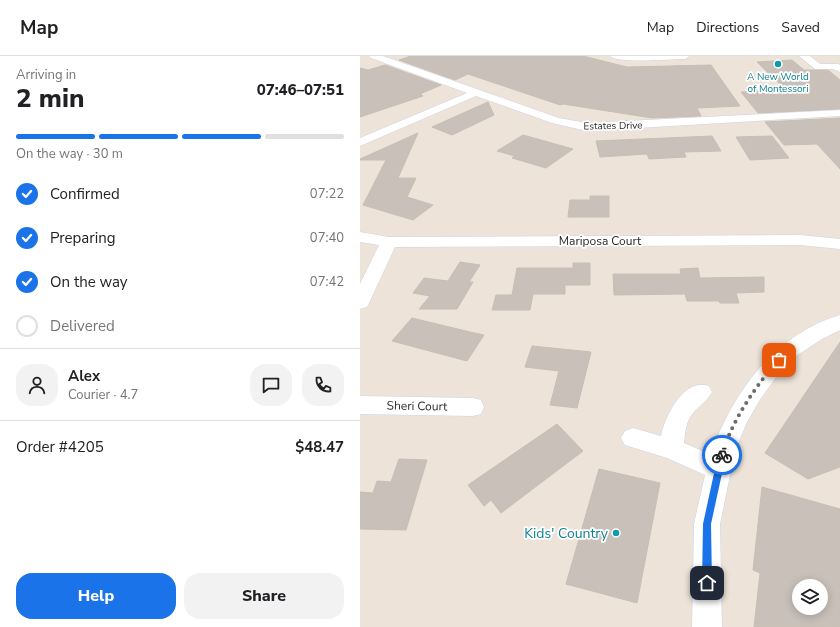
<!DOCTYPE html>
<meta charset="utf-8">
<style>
:root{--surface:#fff;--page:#f2f2f2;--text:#202124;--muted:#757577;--line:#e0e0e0;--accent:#1a73e8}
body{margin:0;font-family:"Nunito Sans",sans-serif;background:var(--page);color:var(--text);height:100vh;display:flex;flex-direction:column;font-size:15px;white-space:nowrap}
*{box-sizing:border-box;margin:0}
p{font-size:13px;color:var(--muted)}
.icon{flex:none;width:22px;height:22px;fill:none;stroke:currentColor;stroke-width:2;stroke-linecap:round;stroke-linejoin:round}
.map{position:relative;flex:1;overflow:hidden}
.panel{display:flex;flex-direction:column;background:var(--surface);width:360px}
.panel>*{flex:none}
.controls{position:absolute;left:432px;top:523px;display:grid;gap:8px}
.controls a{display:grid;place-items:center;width:36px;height:36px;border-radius:50%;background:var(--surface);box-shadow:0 2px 10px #0003;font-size:20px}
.pin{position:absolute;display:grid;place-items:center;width:34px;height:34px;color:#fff;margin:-17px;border-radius:8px;box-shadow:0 2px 6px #0006}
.courier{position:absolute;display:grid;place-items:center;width:40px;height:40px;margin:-20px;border:3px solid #1a73e8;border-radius:50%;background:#fff;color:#222;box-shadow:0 1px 5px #0007}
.head em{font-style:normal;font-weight:800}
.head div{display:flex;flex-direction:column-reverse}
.head{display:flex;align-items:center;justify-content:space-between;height:68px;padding:0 16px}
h1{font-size:26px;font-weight:800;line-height:30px}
.bar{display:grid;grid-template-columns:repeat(4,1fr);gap:6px 4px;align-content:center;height:48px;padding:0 16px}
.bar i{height:5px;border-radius:3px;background:var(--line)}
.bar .current{background:var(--accent)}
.bar p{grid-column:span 4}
.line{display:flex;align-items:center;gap:10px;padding:0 16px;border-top:1px solid var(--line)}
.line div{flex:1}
.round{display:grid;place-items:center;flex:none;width:42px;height:42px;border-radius:16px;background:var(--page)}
ol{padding:0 16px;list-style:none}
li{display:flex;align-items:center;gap:12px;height:44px}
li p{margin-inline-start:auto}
li .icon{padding:4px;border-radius:50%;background:var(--accent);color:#fff;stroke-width:4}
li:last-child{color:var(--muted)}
li i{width:22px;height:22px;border:2px solid var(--line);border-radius:50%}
.button{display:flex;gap:8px;margin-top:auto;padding:8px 16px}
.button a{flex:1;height:46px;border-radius:16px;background:var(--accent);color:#fff;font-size:16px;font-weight:800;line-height:46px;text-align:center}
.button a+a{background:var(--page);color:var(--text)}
header{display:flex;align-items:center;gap:24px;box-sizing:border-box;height:56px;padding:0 20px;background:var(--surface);border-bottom:1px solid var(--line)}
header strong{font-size:19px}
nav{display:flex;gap:22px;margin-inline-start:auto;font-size:14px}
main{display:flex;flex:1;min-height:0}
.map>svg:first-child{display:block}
</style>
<header>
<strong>Map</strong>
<nav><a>Map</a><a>Directions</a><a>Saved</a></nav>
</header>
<main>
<section class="panel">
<div class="head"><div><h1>2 min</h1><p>Arriving in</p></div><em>07:46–07:51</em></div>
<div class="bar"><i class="current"></i><i class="current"></i><i class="current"></i><i></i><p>On the way · 30 m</p></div>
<ol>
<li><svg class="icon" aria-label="check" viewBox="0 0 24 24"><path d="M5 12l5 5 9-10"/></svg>Confirmed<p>07:22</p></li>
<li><svg class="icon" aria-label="check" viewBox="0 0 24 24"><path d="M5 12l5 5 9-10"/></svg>Preparing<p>07:40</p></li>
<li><svg class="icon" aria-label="check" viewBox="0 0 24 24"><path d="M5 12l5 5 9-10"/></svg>On the way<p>07:42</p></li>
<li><i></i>Delivered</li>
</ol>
<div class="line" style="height:72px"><a class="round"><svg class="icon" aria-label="person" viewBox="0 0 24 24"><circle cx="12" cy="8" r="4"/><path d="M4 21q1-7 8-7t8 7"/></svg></a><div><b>Alex</b><p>Courier · 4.7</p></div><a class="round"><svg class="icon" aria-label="chat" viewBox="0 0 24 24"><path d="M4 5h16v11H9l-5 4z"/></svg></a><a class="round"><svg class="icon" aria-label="phone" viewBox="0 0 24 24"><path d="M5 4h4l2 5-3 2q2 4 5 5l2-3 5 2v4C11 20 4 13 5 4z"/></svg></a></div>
<div class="line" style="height:52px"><div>Order #4205</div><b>$48.47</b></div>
<div class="button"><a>Help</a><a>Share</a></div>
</section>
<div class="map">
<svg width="480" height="571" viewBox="0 0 480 571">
<rect width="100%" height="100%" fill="#ede3d9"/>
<g fill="#c8c0b9" stroke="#c8bfb2" fill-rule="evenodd">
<path d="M51,0H223L267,11L351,9L380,50L337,52L341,60L292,62L203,48L200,49L108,18L95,24L39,4Z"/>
<path d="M432,4L444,14H468L480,24V53L398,57L381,36L426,34L397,6Z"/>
<path d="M25,9L81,29L60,38L63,40L0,61V12L8,14Z"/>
<path d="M128,46L134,59L92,79L72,71Z"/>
<path d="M480,62V113L457,88L424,89L405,66Z"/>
<path d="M58,77L38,122H56L47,141L73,149L53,164L3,149L26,104H0V103Z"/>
<path d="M163,79L181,84L213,93L186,112L152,102L155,100L137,95Z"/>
<path d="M352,80L361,95L324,96L326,101L289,103L287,98L240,101L236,85Z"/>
<path d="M412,80L429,102L390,104L376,81Z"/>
<path d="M230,140H249V161H208L210,144H230Z"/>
<path d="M100,206L120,209L109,226H113L97,253H59L70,240L53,237L64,222L88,225Z"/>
<path d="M213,207H230V229H205V238H173L170,254H132L136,239H152L157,212H213Z"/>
<path d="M338,212L340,222L404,221V236L376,237L379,247H360L359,245H327L325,238L254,239L253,218H321L320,213Z"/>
<path d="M52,262L110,276L124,279L107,305L32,285Z"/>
<path d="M480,286V411L448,423L405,397Z"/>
<path d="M172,290L231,296L217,352L190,349L199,315L165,311Z"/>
<path d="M197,368L223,395L141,457L131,444L124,450L108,429Z"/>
<path d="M39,403L67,404L46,474L0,473V436L13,437L17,425L31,426Z"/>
<path d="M239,413L300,427L277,547L206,528Z"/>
<path d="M402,431L480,453V571H394L400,517L393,514ZM439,530H461V552H439Z"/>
</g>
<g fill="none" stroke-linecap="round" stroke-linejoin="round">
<g stroke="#ced3e3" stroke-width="1">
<g id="minor">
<path d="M9,0H23L199,62L227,67L480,54V60L227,75L192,67L116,40L0,90V82L107,37L11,2Z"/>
<path d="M250,0H330L325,3C311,3 258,8 250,0Z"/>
<path d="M439,0H450L460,8H478L480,9V16L473,13H455Z"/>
<path d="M0,176L29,181L440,179L480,183V193L440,189L35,191L9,247L7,251L0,253V228L19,189L0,186Z"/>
<path d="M480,259V274L462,283L436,300L417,320L401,342L387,366L375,395L360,468L362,571H332L334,468L345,419L307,402L265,389L261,382L265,375L273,372L301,380C305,360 324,321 349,330L352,336C347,345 339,350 333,357C326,365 325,377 324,387L350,398C352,389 357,381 361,373C384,321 425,275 480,259Z"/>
<path d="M0,340L113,342L121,344L124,351L121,358L113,360L0,358Z"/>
</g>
</g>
<use href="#minor" fill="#fff" fill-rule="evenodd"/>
</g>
<path fill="#1a73e8" d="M362,396L366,399L351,468L352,527L350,530L347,532L344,530L342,527L343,468L358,399Z"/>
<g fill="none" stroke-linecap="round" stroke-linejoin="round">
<path stroke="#6e6a67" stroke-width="4" stroke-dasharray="0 7.2" d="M362,399C370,368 397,327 419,304"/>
</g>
<g fill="#0f9aa8" stroke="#fff" stroke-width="1.5">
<circle cx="418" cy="8" r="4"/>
<circle cx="256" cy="477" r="4"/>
</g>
<g text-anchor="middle" stroke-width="3.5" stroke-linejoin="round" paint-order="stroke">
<g font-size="10" fill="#0d838f" stroke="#fff">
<text x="418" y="24">A New World<tspan x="418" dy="12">of Montessori</tspan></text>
</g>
<g font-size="10" fill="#292929" stroke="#fff">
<text transform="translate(253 69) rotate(-1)" y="4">Estates Drive</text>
</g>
<g font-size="12" fill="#292929" stroke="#fff">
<text x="240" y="189">Mariposa Court</text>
<text transform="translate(57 350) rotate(1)" y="4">Sheri Court</text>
</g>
<g font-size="14" fill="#0d838f" stroke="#fff" text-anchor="end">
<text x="248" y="482">Kids' Country</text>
</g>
</g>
</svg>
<div class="controls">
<a><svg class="icon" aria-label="layers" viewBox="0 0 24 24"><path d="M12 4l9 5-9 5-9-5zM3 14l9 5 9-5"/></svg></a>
</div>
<div class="pin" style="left:419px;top:304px;background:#ea580c"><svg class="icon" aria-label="bag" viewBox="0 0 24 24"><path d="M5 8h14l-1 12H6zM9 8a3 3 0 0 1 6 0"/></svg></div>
<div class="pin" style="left:347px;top:527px;background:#1f2937"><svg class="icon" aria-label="home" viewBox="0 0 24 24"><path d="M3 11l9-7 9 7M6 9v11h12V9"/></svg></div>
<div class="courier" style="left:362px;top:399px"><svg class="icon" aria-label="bike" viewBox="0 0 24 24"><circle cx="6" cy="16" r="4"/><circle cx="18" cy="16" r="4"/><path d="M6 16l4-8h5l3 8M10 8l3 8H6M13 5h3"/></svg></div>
</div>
</main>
